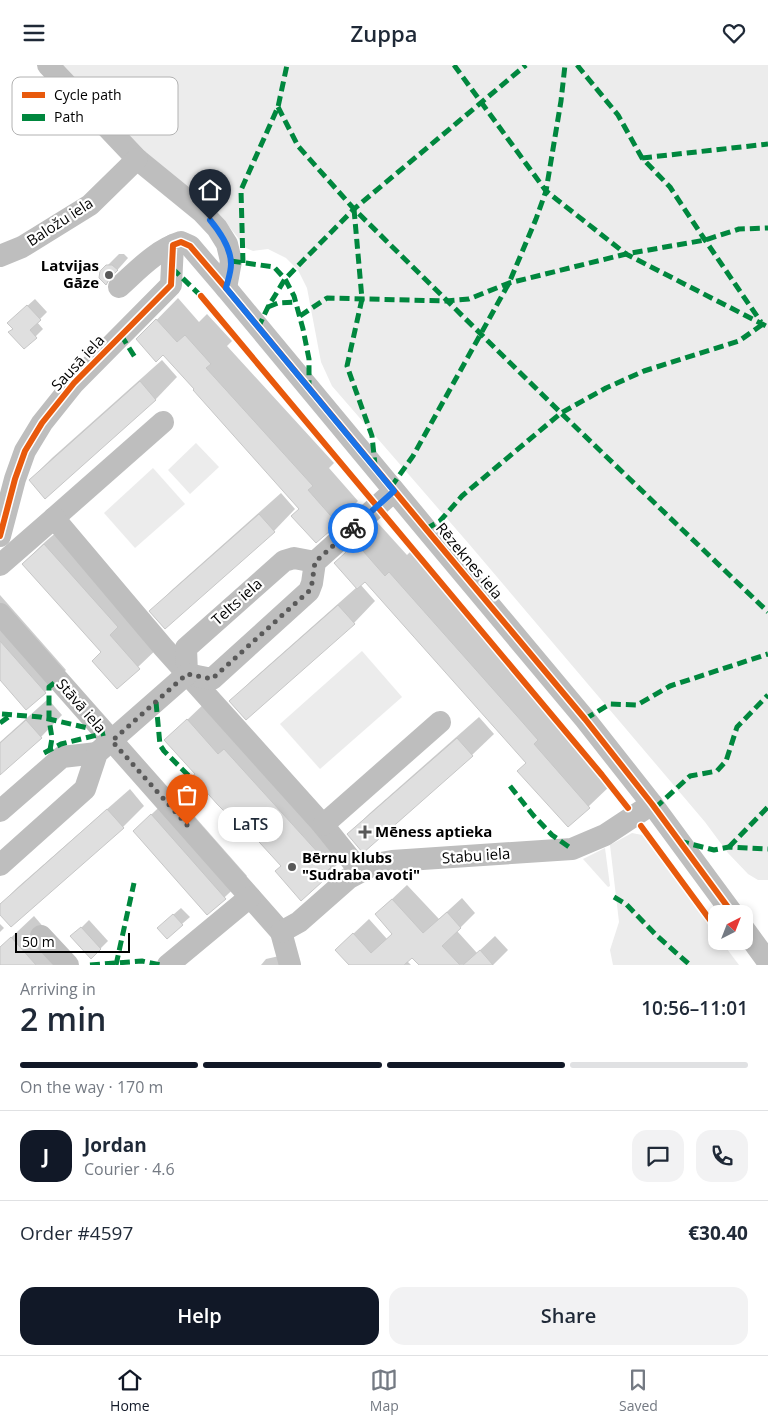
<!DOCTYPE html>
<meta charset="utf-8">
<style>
:root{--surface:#fff;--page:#f2f2f3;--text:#1f2937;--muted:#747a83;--line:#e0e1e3;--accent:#111827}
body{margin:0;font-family:"Open Sans",sans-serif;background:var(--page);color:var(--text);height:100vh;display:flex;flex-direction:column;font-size:19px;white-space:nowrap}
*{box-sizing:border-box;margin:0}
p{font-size:16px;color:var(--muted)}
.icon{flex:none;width:28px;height:28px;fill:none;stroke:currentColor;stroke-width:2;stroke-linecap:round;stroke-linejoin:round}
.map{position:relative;height:900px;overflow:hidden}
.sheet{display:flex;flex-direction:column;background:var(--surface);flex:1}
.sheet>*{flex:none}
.needle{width:32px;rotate:42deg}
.controls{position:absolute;left:708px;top:840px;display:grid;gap:10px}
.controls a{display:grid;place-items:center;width:45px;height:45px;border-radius:10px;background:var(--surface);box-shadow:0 2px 8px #0003;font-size:25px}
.scale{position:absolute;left:15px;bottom:12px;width:115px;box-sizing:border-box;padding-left:5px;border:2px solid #000;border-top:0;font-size:14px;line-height:18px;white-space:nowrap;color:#000;-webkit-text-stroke:4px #fff;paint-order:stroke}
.pin{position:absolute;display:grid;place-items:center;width:42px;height:42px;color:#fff;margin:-51px -21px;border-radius:50% 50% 50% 0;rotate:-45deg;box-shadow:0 0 5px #0007}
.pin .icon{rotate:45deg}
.courier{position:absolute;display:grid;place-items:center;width:50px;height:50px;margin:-25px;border:4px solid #1a73e8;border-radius:50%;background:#fff;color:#222;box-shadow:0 1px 6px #0007}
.bubble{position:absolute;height:35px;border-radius:15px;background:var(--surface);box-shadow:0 2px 8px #0003;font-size:16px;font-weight:600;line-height:35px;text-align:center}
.head em{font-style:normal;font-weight:600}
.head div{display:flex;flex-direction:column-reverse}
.head{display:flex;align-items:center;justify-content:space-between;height:85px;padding:0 20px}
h1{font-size:32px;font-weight:600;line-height:38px}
.bar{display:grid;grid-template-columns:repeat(4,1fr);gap:8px 5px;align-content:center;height:60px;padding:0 20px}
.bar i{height:6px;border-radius:4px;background:var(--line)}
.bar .on{background:var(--accent)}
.bar p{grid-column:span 4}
.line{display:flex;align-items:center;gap:12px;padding:0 20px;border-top:1px solid var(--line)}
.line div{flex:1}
.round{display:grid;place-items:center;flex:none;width:52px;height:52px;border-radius:15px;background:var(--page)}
.action{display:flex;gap:10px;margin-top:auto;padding:10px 20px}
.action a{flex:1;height:58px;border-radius:15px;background:var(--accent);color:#fff;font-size:20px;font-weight:600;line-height:58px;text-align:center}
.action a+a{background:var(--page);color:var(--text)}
header{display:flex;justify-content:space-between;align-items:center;height:65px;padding:0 20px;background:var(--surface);font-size:22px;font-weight:600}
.dock{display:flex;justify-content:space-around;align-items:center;height:70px;border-top:1px solid var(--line);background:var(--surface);font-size:14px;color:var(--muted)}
.dock a{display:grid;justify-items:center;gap:2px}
.dock .on{color:var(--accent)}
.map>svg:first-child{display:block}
</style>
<header><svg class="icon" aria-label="menu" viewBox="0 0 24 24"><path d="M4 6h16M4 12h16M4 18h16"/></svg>Zuppa<svg class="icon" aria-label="heart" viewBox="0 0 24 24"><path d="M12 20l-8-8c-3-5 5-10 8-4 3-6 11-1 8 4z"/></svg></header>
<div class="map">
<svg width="768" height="900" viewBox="0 0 768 900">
<rect width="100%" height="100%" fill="#fff"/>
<g fill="#ececec">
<path d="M62,0H768V815H758L748,809L728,788L705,757L469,479L332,321L321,297L307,223L298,205L286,193L268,184L253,186L246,183L231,164L214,144L147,92Z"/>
<path d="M196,378L219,402L190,429L168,405Z"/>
<path d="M153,403L185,439L135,483L104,448Z"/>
<path d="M362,586L402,632L320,704L280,659Z"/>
<path d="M632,768L642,770L716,869V876H721L739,900H613L610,885L619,857L610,780Z"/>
<path d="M605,783L610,821L608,822L583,794Z"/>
</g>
<g fill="#0003">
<path d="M119,189H124L128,193L106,218L101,207Z"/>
<path d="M178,233L199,257L207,249L232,276L227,281L334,398L329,403L358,436L337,458L301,443L163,289L138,274Z"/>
<path d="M35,234L47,247L37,257L43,264L24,283L14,264L16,251Z"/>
<path d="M162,295L177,312L156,334L45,432L30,415L52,393Z"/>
<path d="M281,428L295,444L274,466L151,546L173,524Z"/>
<path d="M378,458L407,490L411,486L545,637L559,653L555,657L611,720L568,761L527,698L365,515L360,519L375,536L354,558L231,636L252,615L357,522L336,498Z"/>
<path d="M66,459L160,581L117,622L102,587L23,499L45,477Z"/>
<path d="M0,530L66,605L45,627L0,613Z"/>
<path d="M48,634L62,650L41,672L0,708V677Z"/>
<path d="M207,636L341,796L301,834L282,800L166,675Z"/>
<path d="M479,652L494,669L472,690L349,769L370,748Z"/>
<path d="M130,724L144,741L123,762L0,848V840L18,822Z"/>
<path d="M174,728L247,811L207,849L134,766Z"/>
<path d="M407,820L439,854L462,833L475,848L457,866L477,888L495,871L508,885L493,900H420L412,891L407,896L411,900H351L352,870L369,854L387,874L393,868L376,849Z"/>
<path d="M181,843L190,852L182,859L166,856Z"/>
<path d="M34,851L76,900H5L0,895V883Z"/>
<path d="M89,855L108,876L100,884L80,864Z"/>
<path d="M0,859L4,863L0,867Z"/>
<path d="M288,889L291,900H261L266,894Z"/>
</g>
<g fill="#dfdfdf" stroke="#c7c7c7">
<path d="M106,200H112L118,205L110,213L106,220L99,213L100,206Z"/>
<path d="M27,240L41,255L30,265L37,273L24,284L8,267L13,264L7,258Z"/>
<path d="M156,254L177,277L185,270L211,299L206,303L313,421L308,425L338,459L316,478L291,451L299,444L193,325L194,324L163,290L156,297L136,274Z"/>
<path d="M140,316L156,335L45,434L29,415Z"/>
<path d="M259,449L275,467L165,564L149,546Z"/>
<path d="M356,478L385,511L389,507L524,659L538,675L534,679L590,743L568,762L517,706L526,698L365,517L357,524L334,498Z"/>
<path d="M44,479L118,562L110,570L140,604L117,624L92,596L101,587L22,499Z"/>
<path d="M338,540L355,559L246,655L229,636Z"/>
<path d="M0,576L46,628L26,645L0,615Z"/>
<path d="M187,654L218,689L224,684L331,802L320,813L323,816L301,836L275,806L281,801L228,743L224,746L218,740L192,711L195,709L164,675Z"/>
<path d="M26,655L42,673L0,710V678Z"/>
<path d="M457,673L473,691L363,788L347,769Z"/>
<path d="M107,744L124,763L11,862L0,850V839Z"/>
<path d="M151,749L226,834L207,850L133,766Z"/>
<path d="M392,834L423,868L447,847L461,863L442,881L460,900H419L412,893L404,900H349L335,885L353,868L371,888L392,869L375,849Z"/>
<path d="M173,849L183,860L167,874L157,863Z"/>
<path d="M81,862L101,884L91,894L70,871Z"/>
<path d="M11,872L36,900H0V882Z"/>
<path d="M480,885L493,900H463Z"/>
</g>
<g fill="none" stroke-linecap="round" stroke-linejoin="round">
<g stroke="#bebebe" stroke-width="22">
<path d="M48,0L137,94L202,147L217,163L227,179L231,196L226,223"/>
<path d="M0,191L22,182L90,140L137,94"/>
<path d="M119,222C138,205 156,185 181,177L190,181L226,223L426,464L585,654L652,739L733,849"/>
<path d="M54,453L163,357"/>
<path d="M0,471L15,414L25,386L42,358L74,318L171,220L173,180"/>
<path d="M0,500L54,453L163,582L323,760L360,806"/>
<path d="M0,549L281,867L290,900"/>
<path d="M187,609L212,614L309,526L312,518L315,497L394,426"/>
<path d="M187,609L186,583L284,496L294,493L315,497"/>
<path d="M0,746L62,692L97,688"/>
<path d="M323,760L440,657"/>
<path d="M0,800L85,724L97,688L187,609"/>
<path d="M744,864L768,897"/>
<path d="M281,867L299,857L349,813L375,799L392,796L572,784L605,770L652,739"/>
<path d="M41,871L68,900"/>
<path d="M168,900L250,832"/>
</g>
<g stroke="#00873e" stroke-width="5" stroke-dasharray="10 5" stroke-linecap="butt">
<path d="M454,0L546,126L626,189L768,262"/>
<path d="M577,0L618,50L642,93L670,122L705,175L761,257"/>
<path d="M278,42L298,81L354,144L561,348L768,547"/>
<path d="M642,93L768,79"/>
<path d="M354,144L362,234L347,301L372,371L375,400"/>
<path d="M231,196L274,202L285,214L294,231L303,264L309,294V323"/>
<path d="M243,198L241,125L278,42L287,0"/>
<path d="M172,203L201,231"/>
<path d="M268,242L278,238L296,237"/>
<path d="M300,251L327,233L446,236L469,234L509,218L626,189L705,175L739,164L768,163"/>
<path d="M258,263L268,242L285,214L354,144L526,0"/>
<path d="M121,270L136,294"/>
<path d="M391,422L413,391L509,218L536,154L546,126L561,36L565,0"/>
<path d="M426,464L440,456L462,431L561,348L606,323L644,306L739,276L763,259"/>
<path d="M156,637L160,680L164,686L189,711"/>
<path d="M2,649L40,652L88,663L95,657"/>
<path d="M585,654L610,639L637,640L670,621L768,589"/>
<path d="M0,658L11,650"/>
<path d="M50,685L52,673L49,654V622L58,615"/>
<path d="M44,688L61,679L105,668"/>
<path d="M510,721L533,750L552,770L572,784"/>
<path d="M655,743L690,711L717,706L726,696L737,662L768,630"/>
<path d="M679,776L714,785L729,782L768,784"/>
<path d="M729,782L768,742"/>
<path d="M614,832L626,839L656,870L690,900"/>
<path d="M90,900L142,896L161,900"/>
<path d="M116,900L134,818"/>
</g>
<g stroke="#fff" stroke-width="9">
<g id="cycleway">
<path d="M201,231L602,710L628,743"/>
<path d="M0,471L15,414L25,386L42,358L74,318L171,220L173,180L181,177L190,181L226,223L426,464L585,654L652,739L733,849"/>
<path d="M641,761L716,863"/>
</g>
</g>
<use href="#cycleway" stroke="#e8590c" stroke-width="6"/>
</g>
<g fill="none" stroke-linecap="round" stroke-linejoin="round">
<path stroke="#595959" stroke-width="5" stroke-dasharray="0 9" d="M187,760L112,676L187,609L212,614L309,526L312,518L315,497L353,463"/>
<path stroke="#1a73e8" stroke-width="6" d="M210,155C220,167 231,183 231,199C231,207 228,215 226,223L394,426L353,463"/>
</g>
<g fill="#595959" stroke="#fff" stroke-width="2">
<circle cx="109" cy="210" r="5"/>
<path d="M362.5 759.5h5v5h5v5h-5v5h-5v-5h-5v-5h5z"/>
<circle cx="292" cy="802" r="5"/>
</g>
<g text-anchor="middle" stroke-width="4.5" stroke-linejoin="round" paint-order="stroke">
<g font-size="15" fill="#000" stroke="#fff">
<text transform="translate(60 157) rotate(-33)" y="5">Baložu iela</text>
<text transform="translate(78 298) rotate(-47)" y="5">Sausā iela</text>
<text transform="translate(469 496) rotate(50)" y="5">Rēzeknes iela</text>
<text transform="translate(237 537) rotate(-42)" y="5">Telts iela</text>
<text transform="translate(81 641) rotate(49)" y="5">Stāvā iela</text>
<text transform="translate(476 791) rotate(-4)" y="5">Stabu iela</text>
</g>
<g font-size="15" font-weight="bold" fill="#000" stroke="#fff" text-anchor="start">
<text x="99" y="206" text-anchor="end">Latvijas<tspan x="99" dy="17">Gāze</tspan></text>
<text x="375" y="772">Mēness aptieka</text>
<text x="302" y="798">Bērnu klubs<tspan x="302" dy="17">"Sudraba avoti"</tspan></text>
</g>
</g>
<rect x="12" y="12" width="166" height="58" rx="8" fill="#fff" stroke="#b2b2b2" stroke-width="1"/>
<rect x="22" y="27" width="23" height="6" fill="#e8590c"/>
<rect x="22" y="49" width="23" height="7" fill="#00873e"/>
<g font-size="14" fill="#000">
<text x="54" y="35">Cycle path</text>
<text x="54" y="57">Path</text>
</g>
</svg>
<div class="controls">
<a><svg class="needle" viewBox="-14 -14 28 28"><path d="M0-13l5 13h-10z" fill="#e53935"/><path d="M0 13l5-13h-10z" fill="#747a83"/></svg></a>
</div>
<div class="scale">50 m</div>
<div class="pin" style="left:187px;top:760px;background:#ea580c"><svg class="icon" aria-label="bag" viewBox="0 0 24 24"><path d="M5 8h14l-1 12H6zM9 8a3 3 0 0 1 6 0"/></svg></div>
<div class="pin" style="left:210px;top:155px;background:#1f2937"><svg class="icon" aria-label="home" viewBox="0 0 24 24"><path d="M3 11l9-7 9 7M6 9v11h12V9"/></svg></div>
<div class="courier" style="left:353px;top:463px"><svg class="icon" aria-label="bike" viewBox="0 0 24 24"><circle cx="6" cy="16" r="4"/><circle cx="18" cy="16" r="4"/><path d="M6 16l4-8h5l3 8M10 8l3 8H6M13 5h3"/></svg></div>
<div class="bubble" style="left:218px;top:742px;width:65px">LaTS</div>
</div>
<section class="sheet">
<div class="head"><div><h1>2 min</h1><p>Arriving in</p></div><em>10:56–11:01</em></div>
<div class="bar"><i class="on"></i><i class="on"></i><i class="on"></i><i></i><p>On the way · 170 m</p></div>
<div class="line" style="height:90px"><b class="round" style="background:var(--accent);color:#fff">J</b><div><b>Jordan</b><p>Courier · 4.6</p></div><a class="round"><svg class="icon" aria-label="chat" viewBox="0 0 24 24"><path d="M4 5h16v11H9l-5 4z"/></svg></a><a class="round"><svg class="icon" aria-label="phone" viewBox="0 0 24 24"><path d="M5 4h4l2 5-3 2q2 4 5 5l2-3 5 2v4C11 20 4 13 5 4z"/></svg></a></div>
<div class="line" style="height:65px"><div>Order #4597</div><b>€30.40</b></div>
<div class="action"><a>Help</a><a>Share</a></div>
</section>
<nav class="dock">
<a class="on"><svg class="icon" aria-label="home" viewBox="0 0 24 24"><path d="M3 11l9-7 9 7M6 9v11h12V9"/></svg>Home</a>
<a><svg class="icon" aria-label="map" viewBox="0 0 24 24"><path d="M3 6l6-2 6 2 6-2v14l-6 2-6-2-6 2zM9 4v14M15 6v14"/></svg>Map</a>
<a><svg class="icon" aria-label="saved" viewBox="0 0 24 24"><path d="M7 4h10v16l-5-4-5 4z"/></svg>Saved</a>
</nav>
